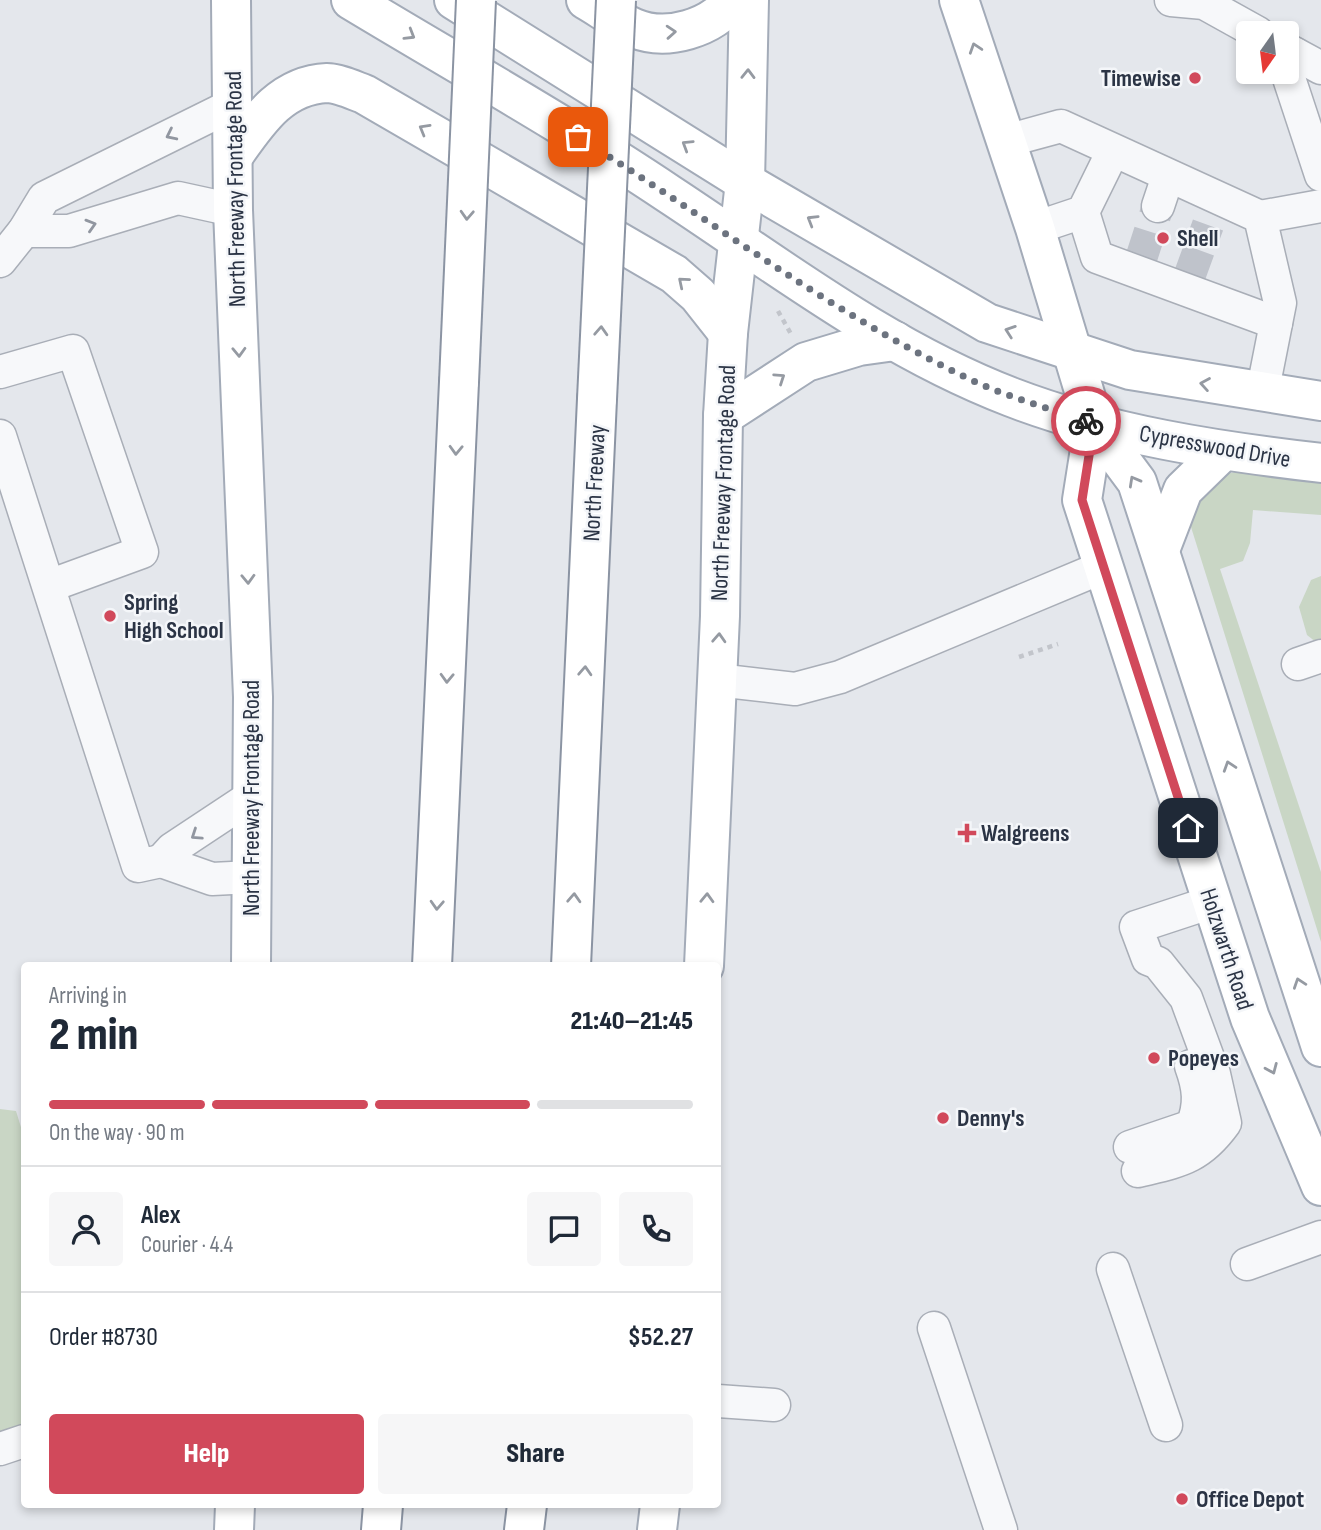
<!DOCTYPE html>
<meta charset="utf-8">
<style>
:root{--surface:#fff;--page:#f6f6f7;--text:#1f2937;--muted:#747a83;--line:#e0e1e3;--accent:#d1495b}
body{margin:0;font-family:"Sofia Sans Condensed",sans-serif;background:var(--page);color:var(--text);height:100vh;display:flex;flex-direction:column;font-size:26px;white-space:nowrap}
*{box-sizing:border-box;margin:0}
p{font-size:23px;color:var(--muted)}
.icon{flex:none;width:38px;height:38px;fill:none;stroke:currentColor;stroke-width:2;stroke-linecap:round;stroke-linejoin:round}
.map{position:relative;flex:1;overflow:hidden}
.side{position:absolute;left:21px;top:962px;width:700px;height:546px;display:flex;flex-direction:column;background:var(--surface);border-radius:7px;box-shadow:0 4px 10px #0003}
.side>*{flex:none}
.needle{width:46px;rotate:194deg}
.fabs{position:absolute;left:1236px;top:21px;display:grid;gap:14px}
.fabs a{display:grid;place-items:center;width:63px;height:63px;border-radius:7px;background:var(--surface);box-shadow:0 4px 10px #0003;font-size:35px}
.pin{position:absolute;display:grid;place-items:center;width:60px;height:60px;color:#fff;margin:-30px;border-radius:14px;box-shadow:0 4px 10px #0006}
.courier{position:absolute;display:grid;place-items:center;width:70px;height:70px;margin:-35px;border:5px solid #d1495b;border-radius:50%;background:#fff;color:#222;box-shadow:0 2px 9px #0007}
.headline em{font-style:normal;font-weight:800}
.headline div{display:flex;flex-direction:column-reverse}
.headline{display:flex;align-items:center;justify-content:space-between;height:119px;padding:0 28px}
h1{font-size:46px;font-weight:800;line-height:52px}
.bar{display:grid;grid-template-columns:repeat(4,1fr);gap:10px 7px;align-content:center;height:84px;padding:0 28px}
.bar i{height:9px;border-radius:5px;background:var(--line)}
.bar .active{background:var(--accent)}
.bar p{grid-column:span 4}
.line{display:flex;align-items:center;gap:18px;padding:0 28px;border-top:2px solid var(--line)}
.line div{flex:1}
.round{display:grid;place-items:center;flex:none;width:74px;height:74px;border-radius:7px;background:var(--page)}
.button{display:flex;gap:14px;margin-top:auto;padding:14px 28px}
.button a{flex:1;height:80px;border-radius:7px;background:var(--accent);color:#fff;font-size:28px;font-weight:800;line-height:80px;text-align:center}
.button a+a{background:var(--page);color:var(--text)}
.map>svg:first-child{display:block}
</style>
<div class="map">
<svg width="1321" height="1530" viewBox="0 0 1321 1530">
<rect width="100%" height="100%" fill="#e4e7ec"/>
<g fill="#c9d6c5">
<path d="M1235,472L1321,482V515L1253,510L1250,543L1243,561L1220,569L1321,872V942L1191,527V508L1213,477Z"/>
<path d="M1321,576V646L1307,635L1299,607L1311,580Z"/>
<path d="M0,1109L16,1111L24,1137V1435L0,1440Z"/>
</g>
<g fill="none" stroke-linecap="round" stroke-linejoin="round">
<g stroke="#bfc3cb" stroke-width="32" stroke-dasharray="32 16" stroke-linecap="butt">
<path d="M1140,262L1158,206"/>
<path d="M1188,280L1208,225"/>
</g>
<g stroke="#a9aeb7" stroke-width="35">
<g id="minor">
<path d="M1171,0L1204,3L1258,33"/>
<path d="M1286,49L1321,68"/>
<path d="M1295,54L1287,72L1321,175"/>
<path d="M1006,141L1061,126L1260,217L1280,303L1262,394"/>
<path d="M1158,206L1168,176"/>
<path d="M1083,212L1097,257L1276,323"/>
<path d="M1260,217L1321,206"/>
<path d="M1035,228L1083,212L1113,151"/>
<path d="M24,231H69L178,198L233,210"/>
<path d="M0,261L24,231L44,198L232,105"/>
<path d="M0,372L73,351L142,552L49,586"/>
<path d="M0,436L138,866L161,861"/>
<path d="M1298,664L1321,656"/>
<path d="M717,680L795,689L840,677L1103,567"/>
<path d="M252,877L212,879L161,861L172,849L252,796"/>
<path d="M1130,1147L1192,1126C1201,1104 1199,1088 1191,1066"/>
<path d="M1138,1171C1179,1161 1199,1159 1225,1123L1214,1074L1186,998L1158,963L1148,959L1136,927L1212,902"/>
<path d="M1247,1264L1321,1237"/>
<path d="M1113,1269L1166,1425"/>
<path d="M934,1328L1001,1530"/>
<path d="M718,1401L774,1405"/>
<path d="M0,1449L24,1441"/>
</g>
</g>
<g stroke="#a3abb8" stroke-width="42">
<g id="major">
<path d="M231,0L233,210L253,697L251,966"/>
<path d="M351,0C457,64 566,125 669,194C780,267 886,349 1011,397C1110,435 1217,451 1321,463"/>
<path d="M454,0L745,182L987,323L1130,370L1321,401"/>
<path d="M586,0C602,9 617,21 634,28C667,42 712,28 733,0"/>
<path d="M959,0L1035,228L1094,424L1137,482L1321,1047"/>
<path d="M234,155C258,121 281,85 327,83C338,83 353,90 364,94L674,274L698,295L728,333"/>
<path d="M723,416L806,362L859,346L895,341"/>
<path d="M1094,424L1082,500L1250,1018L1321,1186"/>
<path d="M1160,550L1183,490L1223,451"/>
<path d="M704,966L720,616L723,416L728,333L745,182L749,0"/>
<path d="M234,1530L235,1505"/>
<path d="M657,1530L660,1505"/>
</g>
</g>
<g stroke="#8b94a3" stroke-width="42">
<g id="highway">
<path d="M432,966L459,382"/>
<path d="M571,966L597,399"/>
<path d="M381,1530L383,1505"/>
<path d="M524,1530L527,1505"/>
</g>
</g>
<g stroke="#c2c5cb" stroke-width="4.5" stroke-dasharray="5 5" stroke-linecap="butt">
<path d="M778,311L791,334"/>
<path d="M1019,657L1058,644"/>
</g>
<use href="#minor" stroke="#f7f8fa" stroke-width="32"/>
<use href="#major" stroke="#fff" stroke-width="38"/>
<use href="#highway" stroke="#fff" stroke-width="38"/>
<g stroke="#8b94a3" stroke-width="42" stroke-linecap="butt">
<g id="highway-bridge">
<path d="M459,382L476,0"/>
<path d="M597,399L616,0"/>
</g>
</g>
<use href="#highway-bridge" stroke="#fff" stroke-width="38"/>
</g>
<defs><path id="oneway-chevron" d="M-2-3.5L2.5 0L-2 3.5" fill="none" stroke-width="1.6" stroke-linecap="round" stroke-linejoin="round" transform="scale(1.75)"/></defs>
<g stroke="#959aa2">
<use href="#oneway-chevron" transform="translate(671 32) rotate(-4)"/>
<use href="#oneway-chevron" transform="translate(410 35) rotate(31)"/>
<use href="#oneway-chevron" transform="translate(975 48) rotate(-108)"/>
<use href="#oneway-chevron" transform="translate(748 74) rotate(-89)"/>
<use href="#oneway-chevron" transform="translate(424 129) rotate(-150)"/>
<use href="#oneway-chevron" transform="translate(687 145) rotate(-148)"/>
<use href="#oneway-chevron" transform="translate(467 215) rotate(93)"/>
<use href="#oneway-chevron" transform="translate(812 220) rotate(-149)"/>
<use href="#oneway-chevron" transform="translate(683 282) rotate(-140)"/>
<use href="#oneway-chevron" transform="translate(601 331) rotate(-87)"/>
<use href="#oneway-chevron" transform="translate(1010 331) rotate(-161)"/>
<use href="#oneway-chevron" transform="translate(239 352) rotate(88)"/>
<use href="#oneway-chevron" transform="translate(780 378) rotate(-34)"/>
<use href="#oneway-chevron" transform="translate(1205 384) rotate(-170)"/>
<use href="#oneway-chevron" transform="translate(456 450) rotate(92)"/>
<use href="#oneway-chevron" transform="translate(1134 481) rotate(-119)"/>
<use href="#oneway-chevron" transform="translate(248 579) rotate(88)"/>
<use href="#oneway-chevron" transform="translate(719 638) rotate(-87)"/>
<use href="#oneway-chevron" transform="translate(585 671) rotate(-87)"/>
<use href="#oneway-chevron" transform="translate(447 678) rotate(92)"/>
<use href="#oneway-chevron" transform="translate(1229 766) rotate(-108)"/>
<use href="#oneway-chevron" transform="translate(574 898) rotate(-87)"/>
<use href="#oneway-chevron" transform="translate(707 898) rotate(-88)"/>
<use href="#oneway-chevron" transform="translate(437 905) rotate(93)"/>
<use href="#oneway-chevron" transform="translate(1299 983) rotate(-109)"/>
<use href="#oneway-chevron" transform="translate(1272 1069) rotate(67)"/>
</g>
<g stroke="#9196a0">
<use href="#oneway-chevron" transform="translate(171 135) rotate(154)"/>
<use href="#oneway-chevron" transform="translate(91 225) rotate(-17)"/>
<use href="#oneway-chevron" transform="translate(196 835) rotate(146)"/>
</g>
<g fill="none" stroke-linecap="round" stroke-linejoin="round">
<path stroke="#6c737f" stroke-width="7" stroke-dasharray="0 12.6" d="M578,137C706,216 825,309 961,375C1001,395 1044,407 1086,421"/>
<path stroke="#d1495b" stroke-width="9" d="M1086,421L1094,424L1082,500L1188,828"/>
</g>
<g fill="#d1495b" stroke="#f4f6f9" stroke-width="2.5">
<circle cx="1195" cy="78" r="7"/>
<circle cx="1163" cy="238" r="7"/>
<circle cx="110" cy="616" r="7"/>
<path d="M963.5 822.5h7v7h7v7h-7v7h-7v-7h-7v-7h7z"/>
<circle cx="1154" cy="1058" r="7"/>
<circle cx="943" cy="1118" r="7"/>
<circle cx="1182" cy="1499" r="7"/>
</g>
<g text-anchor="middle" stroke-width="5" stroke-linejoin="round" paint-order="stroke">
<g font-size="24" font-weight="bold" fill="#2b3445" stroke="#f4f6f9" text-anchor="start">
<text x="1181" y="86" text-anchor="end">Timewise</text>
<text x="1177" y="246">Shell</text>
<text x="124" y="610">Spring<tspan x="124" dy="28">High School</tspan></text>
<text x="981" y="841">Walgreens</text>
<text x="1168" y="1066">Popeyes</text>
<text x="957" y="1126">Denny's</text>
<text x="1196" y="1507">Office Depot</text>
</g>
<g font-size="24" fill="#2b3445" stroke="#f4f6f9">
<text transform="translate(235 189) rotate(-91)" y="8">North Freeway Frontage Road</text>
<text transform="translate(1215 446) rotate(10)" y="8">Cypresswood Drive</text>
<text transform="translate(594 483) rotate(-87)" y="8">North Freeway</text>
<text transform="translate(723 483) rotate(-88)" y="8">North Freeway Frontage Road</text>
<text transform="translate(251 798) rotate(-90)" y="8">North Freeway Frontage Road</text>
<text transform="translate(1227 949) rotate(72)" y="8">Holzwarth Road</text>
</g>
</g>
</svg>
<div class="fabs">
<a><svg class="needle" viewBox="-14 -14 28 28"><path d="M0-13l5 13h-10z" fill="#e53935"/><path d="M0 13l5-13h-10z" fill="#747a83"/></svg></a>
</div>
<div class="pin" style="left:578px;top:137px;background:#ea580c"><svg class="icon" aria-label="bag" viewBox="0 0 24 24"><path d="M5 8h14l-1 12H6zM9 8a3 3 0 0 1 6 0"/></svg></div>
<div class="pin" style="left:1188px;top:828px;background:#1f2937"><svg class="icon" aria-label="home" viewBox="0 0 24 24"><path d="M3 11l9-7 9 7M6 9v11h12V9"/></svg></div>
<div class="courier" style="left:1086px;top:421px"><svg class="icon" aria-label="bike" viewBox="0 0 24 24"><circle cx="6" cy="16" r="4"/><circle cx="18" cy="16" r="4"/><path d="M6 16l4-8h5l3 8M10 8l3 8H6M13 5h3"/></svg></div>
<section class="side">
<div class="headline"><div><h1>2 min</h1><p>Arriving in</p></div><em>21:40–21:45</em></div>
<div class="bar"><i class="active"></i><i class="active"></i><i class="active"></i><i></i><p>On the way · 90 m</p></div>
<div class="line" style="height:126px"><a class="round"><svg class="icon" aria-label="person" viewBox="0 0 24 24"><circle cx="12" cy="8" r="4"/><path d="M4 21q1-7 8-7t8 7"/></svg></a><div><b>Alex</b><p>Courier · 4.4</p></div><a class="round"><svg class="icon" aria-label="chat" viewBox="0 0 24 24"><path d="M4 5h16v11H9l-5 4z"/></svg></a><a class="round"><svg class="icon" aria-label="phone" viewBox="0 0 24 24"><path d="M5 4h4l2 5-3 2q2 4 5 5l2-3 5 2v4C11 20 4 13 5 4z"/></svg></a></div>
<div class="line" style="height:91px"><div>Order #8730</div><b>$52.27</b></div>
<div class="button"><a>Help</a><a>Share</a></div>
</section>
</div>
